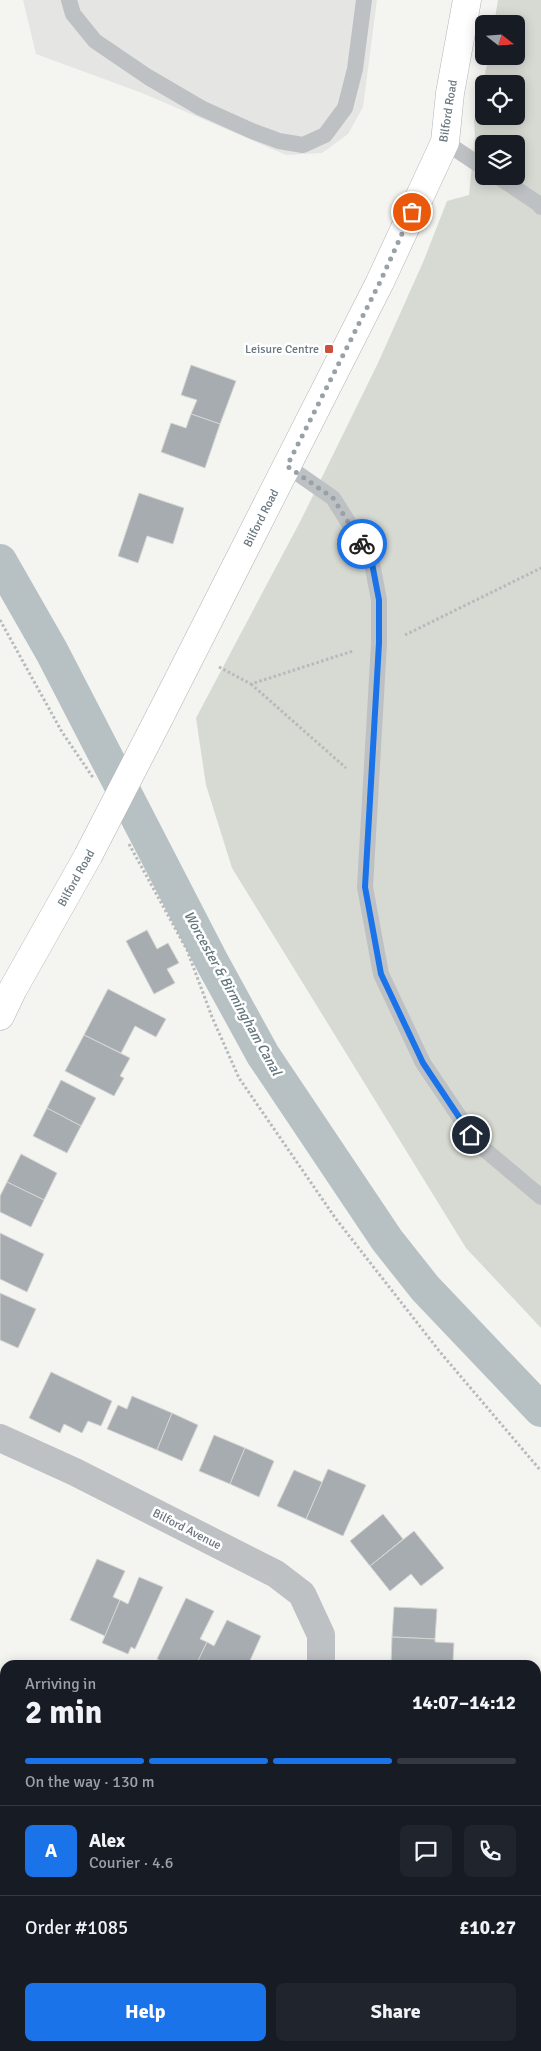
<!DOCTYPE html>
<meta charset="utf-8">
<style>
:root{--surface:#171b24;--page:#20242c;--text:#f1f3f6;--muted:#9ea1a6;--line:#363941;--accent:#1a73e8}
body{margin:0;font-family:Signika,sans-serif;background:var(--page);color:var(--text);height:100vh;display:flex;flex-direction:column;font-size:19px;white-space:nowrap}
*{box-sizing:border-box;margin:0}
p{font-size:16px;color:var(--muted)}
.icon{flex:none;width:28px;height:28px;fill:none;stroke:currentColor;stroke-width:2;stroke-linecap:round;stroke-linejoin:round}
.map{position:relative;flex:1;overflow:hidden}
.panel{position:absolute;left:0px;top:1660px;width:541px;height:391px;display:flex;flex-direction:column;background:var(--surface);border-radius:15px 15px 0 0;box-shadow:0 2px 12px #0003}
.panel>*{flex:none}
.needle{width:32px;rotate:107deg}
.buttons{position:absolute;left:475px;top:15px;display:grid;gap:10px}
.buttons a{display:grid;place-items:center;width:50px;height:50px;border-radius:8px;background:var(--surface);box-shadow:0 2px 12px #0003;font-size:25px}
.pin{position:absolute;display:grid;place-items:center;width:42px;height:42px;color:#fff;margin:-21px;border:2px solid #fff;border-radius:50%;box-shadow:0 1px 5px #0007}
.courier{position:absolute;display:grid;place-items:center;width:50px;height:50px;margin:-25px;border:4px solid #1a73e8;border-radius:50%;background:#fff;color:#222;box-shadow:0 1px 6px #0007}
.headline em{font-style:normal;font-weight:700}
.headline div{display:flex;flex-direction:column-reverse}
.headline{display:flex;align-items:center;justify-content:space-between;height:85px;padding:0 25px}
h1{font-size:32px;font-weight:700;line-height:38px}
.bar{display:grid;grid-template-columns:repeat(4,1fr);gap:8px 5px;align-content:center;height:60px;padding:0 25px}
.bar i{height:6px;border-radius:4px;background:var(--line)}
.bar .active{background:var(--accent)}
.bar p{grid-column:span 4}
.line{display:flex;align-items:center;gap:12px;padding:0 25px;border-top:1px solid var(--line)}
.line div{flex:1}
.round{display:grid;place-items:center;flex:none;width:52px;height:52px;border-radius:8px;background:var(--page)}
.cta{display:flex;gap:10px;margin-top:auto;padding:10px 25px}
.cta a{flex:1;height:58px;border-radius:8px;background:var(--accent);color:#fff;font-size:20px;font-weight:700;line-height:58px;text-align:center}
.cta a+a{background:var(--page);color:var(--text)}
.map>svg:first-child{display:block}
</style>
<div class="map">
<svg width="541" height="2051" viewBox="0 0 541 2051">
<rect width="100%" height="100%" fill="#f4f4f1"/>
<g fill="#e5e5e4">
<path d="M23,0H377L363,107L348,134L322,153L286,155L142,93L36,54Z"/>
<path d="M541,1972V2051H511L513,2046H536V1984Z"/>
</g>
<path fill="#d6dad2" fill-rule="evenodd" d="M498,0H541V1328L466,1248L232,868L206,785L196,718L302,518L378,363L424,260L447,201L469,195L475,136L474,121L489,56H516V24H494ZM484,84H516V116H484ZM484,144H516V176H484Z"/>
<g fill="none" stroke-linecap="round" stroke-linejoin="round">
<path stroke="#b7c1c4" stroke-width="34" d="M0,561L52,652L212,962L263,1055L387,1240L425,1288L541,1410"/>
</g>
<g fill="#a6acb0" stroke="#d5d5d3">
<path d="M191,365L236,381L220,424L191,414L197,400L181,395Z"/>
<path d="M191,414L220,424L205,468L161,452L171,423L186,428Z"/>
<path d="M139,493L184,508L173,544L147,536L138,563L118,556Z"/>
<path d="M147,930L157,949L168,943L179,963L167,969L175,983L154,994L126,941Z"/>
<path d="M108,989L166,1019L156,1037L135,1026L121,1053L84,1035Z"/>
<path d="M84,1035L130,1058L120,1076L124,1078L114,1096L65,1071Z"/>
<path d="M61,1080L96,1098L81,1126L47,1108Z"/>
<path d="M47,1108L81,1126L67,1153L33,1136Z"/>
<path d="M21,1154L57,1173L44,1200L7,1182Z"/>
<path d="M7,1182L44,1200L31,1227L0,1212V1196Z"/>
<path d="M0,1233L44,1254L27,1292L0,1279Z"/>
<path d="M0,1293L36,1309L18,1348L0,1340Z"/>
<path d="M51,1372L112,1401L101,1426L88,1421L82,1433L64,1424L60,1433L29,1418Z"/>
<path d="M132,1396L172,1413L157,1450L107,1429L118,1405L127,1409Z"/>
<path d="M172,1413L198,1425L182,1461L157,1450Z"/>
<path d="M214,1435L245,1448L230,1484L199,1471Z"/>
<path d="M245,1448L274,1461L259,1497L230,1484Z"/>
<path d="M328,1469L366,1485L343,1536L306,1519Z"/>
<path d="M294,1470L322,1482L306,1519L277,1506Z"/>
<path d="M383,1514L403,1539L370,1566L350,1541Z"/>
<path d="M414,1531L444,1568L421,1586L411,1574L390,1591L370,1566Z"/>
<path d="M97,1559L125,1571L113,1597L120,1600L105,1636L70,1620Z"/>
<path d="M139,1577L163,1587L135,1649L131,1647L128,1654L102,1643L120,1600L128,1604Z"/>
<path d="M186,1598L214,1611L200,1639L207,1642L196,1665H168L157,1659Z"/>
<path d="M394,1607L437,1609L435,1639L392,1637Z"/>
<path d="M227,1620L261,1636L248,1665H196L207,1642L214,1646Z"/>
<path d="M392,1637L435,1639V1642L454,1643L453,1661H451L450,1665H391Z"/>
<path d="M114,2046H165L163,2051H133Z"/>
<path d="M283,2046H326L324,2051H282Z"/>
</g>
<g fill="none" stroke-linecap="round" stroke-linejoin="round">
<g stroke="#b0b5b8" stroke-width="29">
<g id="secondary">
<path d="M160,716L380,282L445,142L450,93L467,0"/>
<path d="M0,1016L13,989L88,856"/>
</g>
</g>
<g stroke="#b7babc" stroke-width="3" stroke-dasharray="2.5 2.5" stroke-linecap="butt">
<path d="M0,620L62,732L94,779"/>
<path d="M405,635L541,568"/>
<path d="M219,667L251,684L353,651"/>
<path d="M251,684L346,768"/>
<path d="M129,844L187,950L212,1017L239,1078L336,1219L440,1352L541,1471"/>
<path d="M536,1941L541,1929"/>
<path d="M0,2016L5,2019"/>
<path d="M63,2046L81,2051"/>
<path d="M492,2051L494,2046"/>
</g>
<g stroke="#bec1c4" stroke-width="16">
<path d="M69,0L73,14L95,41L148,77L201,108L252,131L279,141L303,145L325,135L345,108L355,69L364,0"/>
<path d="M445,142L484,168"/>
<path d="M497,176L539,204L541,207"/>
<path d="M287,466L333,498L371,558L379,600V643L365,887L381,974L423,1063L477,1143L541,1197"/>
</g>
<g stroke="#bec1c4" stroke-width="28">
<path d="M0,1438L75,1472L276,1574L302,1594L321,1635V1665"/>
<path d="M215,2051L216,2046"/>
</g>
<use href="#secondary" stroke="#fff" stroke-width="28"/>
<g stroke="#b0b5b8" stroke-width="29" stroke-linecap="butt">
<path id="secondary-bridge" d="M88,856L160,716"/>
</g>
<use href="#secondary-bridge" stroke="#fff" stroke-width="28"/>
</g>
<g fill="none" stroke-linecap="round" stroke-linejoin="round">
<path stroke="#98a1a6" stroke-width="5" stroke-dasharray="0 9" d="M362,544L333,498L287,466L380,282L412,212"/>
<path stroke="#1a73e8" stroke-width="6" d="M362,544L371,558L379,600V643L365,887L381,974L423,1063L471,1135"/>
</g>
<rect fill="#cb513a" stroke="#fff" stroke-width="2" x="324" y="344" width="10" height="10" rx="2.5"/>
<g text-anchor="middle" stroke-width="5" stroke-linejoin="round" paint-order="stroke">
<g font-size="12" fill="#67757e" stroke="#fff">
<text transform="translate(448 111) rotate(-81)" y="4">Bilford Road</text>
<text transform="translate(261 518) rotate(-63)" y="4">Bilford Road</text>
<text transform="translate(76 878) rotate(-61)" y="4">Bilford Road</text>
<text transform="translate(187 1529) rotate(27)" y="4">Bilford Avenue</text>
</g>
<g font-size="12" fill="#67757e" stroke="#fff" text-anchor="end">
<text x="319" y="353">Leisure Centre</text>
</g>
<g font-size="14" font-style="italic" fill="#63767b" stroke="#fff">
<text transform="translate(233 993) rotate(61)" y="5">Worcester &amp; Birmingham Canal</text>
</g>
</g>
</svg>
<div class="buttons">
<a><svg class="needle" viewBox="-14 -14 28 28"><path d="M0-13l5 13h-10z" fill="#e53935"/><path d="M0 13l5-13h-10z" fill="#9ea1a6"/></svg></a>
<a><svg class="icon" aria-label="locate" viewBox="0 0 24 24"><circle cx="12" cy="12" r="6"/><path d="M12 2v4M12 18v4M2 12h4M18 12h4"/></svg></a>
<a><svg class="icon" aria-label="layers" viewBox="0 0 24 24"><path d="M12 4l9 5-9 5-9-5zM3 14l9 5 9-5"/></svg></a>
</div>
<div class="pin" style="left:412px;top:212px;background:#ea580c"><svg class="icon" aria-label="bag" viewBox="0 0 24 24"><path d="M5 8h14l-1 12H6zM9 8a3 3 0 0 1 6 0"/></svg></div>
<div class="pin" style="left:471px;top:1135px;background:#1f2937"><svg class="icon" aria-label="home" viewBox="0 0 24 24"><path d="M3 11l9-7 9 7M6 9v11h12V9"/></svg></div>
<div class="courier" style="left:362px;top:544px"><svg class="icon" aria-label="bike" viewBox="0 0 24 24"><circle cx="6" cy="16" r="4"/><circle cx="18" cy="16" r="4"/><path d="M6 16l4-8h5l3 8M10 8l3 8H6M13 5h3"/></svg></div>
<section class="panel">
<div class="headline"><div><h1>2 min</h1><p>Arriving in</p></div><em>14:07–14:12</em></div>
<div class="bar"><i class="active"></i><i class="active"></i><i class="active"></i><i></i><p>On the way · 130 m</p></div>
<div class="line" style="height:90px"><b class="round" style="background:var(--accent);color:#fff">A</b><div><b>Alex</b><p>Courier · 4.6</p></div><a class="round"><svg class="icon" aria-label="chat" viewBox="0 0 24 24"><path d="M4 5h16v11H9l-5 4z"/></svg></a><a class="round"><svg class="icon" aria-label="phone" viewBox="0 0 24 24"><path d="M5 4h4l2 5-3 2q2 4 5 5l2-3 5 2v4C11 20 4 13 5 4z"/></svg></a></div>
<div class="line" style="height:65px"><div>Order #1085</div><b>£10.27</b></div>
<div class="cta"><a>Help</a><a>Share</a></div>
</section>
</div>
